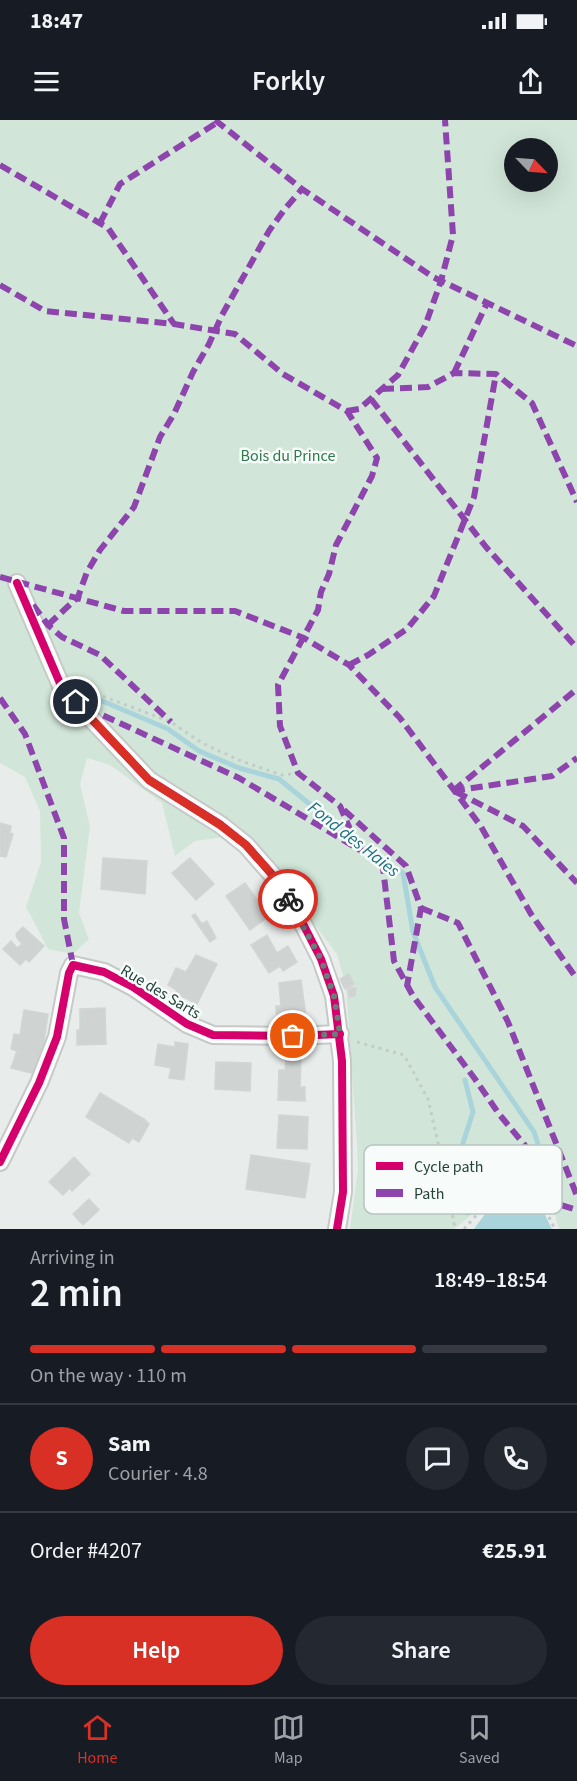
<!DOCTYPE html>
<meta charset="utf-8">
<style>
:root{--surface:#171b24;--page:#242831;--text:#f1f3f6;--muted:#9ea1a6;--line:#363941;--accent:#d93025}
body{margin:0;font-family:"Source Sans 3",sans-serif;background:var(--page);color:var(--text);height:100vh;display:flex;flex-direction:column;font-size:22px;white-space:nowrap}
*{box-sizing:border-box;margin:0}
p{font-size:20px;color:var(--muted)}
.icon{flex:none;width:33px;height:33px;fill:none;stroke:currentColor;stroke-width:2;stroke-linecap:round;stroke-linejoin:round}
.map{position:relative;height:1109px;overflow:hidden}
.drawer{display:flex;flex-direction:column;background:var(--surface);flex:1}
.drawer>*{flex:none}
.needle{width:39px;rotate:115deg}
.controls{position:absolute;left:504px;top:18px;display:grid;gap:12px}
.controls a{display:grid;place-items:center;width:54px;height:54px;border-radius:50%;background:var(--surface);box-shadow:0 6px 24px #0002;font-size:30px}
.pin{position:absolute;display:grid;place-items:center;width:51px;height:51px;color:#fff;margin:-26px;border:3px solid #fff;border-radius:50%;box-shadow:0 2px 6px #0007}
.courier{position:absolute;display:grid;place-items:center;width:60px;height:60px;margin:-30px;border:4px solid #d93025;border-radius:50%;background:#fff;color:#222;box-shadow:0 2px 8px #0007}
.overview em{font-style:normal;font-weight:600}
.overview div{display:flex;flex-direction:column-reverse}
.overview{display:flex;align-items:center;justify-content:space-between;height:102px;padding:0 30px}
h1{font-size:39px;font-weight:600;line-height:45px}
.bar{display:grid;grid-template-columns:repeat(4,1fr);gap:9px 6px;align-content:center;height:72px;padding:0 30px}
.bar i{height:8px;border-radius:4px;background:var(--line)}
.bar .on{background:var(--accent)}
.bar p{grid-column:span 4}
.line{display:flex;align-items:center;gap:15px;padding:0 30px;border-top:2px solid var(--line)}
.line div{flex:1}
.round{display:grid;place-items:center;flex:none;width:63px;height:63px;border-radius:32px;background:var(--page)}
.cta{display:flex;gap:12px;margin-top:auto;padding:12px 30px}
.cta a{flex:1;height:69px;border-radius:36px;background:var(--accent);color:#fff;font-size:24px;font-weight:600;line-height:69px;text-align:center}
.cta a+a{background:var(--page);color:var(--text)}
.status{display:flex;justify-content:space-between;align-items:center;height:42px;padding:0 30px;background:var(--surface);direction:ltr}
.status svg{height:16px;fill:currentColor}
header{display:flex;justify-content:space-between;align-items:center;height:78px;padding:0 30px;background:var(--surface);font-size:27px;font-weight:600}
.tabs{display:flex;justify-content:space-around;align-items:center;height:84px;border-top:2px solid var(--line);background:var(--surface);font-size:16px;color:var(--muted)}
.tabs a{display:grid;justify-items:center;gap:3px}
.tabs .on{color:var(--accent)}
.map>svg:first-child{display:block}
</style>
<div class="status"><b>18:47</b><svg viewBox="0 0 49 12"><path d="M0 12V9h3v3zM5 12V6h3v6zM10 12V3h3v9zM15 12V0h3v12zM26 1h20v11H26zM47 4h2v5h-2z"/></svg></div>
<header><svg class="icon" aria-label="menu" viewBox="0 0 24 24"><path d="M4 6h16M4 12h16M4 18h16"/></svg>Forkly<svg class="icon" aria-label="share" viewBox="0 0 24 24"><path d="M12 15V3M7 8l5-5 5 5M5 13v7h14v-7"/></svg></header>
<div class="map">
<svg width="577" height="1109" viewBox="0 0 577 1109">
<rect width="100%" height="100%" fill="#e8edeb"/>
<path fill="#d1e6d8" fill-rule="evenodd" d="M0,0H577V1109H559L552,1086L553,1055L544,1051L537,1052L507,1059L490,1080L454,1109H350L358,1050L357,1025L346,867L337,834L290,772L231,716L195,721L175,736L162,683L110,645L87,638L80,664L90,706L79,793L89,819L73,834L48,829L26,787L41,742L40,691L25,657L0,643ZM514,28H548V62H514Z"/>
<path fill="#a9d4db" d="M544,1051L548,1054C547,1062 542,1067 541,1074C539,1085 547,1099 552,1109H474L491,1086L499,1069L511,1058Z"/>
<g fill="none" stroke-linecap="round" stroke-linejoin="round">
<g stroke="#a9d4db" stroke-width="5">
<path d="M79,576L86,574L168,609L199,631L239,648L279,659L372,735L403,753L413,812L435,867L534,1012L545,1045"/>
<path d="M465,960L473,992L462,1026V1081L467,1093"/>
</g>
</g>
<g fill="#cfd4d2" stroke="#d1d6d4" stroke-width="1.5">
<path d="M0,703L11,706L10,713L13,714L6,737L0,736Z"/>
<path d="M103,738L147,741L145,774L101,769Z"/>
<path d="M190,738L214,764L196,780L172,753Z"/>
<path d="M245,763L269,796L250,810L226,776Z"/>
<path d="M195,794L202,804L207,801L216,818L210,822L192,796Z"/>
<path d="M23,807L44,826L29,842L26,839L20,845L3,829L11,821L17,828L22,824L17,818L16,814Z"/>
<path d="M267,815L277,833L288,826L297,842L283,851L280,846L269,853L251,825Z"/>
<path d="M196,835L217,844L197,884L175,873L177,870L168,865L176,848L186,852Z"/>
<path d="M349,854L354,864L345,869L340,859Z"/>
<path d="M301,860L306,897L277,900L276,886H281L279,863Z"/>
<path d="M348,868H356L355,876L349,877Z"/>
<path d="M105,888L106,924L77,925V910H80V889Z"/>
<path d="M24,890L48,894L42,935L35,954L11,948L17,931L11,929L14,914L20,915Z"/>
<path d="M175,922L188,924L184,960L169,958L171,948L155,945L158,924L175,927Z"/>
<path d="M286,939L301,940L300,967H305V981L278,980L279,950H285Z"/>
<path d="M216,942L251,943L250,971L215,969Z"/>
<path d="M100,973L144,999L129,1023L86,997Z"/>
<path d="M279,995L308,997L307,1029L277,1028Z"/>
<path d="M144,999L149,1004L139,1022L132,1018Z"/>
<path d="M251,1035L310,1044L305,1078L246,1069Z"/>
<path d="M74,1037L90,1054L72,1071L70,1068L63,1075L49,1062Z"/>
<path d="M89,1079L99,1090L83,1105L73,1094Z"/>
</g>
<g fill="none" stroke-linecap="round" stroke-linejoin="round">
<g stroke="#c5cac8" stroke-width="20">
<g id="minor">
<path d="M17,463L62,568L149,660L221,705L246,725L276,759L302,802L321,839L334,876L342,941L343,1072L337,1109"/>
<path d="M0,1042L39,963L57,917L69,853L73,845L104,852L133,867L187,904L213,915L293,916L340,914"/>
</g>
</g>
<g stroke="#c3ccca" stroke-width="3" stroke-dasharray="3 4.5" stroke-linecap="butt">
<path d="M89,571L171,602L202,623L241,641L282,655L298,653"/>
<path d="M357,922L404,935L428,979L444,1049L455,1109"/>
<path d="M496,1072L545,1084"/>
<path d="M464,1109L510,1057L540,1049L548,1050C551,1061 544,1065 543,1075C542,1086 550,1099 555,1109"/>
</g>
<use href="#minor" stroke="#fcfcfc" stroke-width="16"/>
<g stroke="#8e44ad" stroke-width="6" stroke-dasharray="12 6" stroke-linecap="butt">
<path d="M215,0L302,69L433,157L577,226"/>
<path d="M0,45L108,108L174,204"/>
<path d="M100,103L120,64L218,2"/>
<path d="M0,165L45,191L174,204L235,214L283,254L347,291L377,338L372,356L336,425L329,454L321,472L318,490L278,565L280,606L298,653L340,686L353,716L383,748L394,841L413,876L475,959L499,994L537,1040L540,1049"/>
<path d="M454,253L487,183"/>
<path d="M382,269L428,267L454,253L496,254L532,283L577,382"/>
<path d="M371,279L486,427L577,528"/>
<path d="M347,291L359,289L398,255L425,206L441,161L453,115L445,0"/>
<path d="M0,457L124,491H235L304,518L349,545L400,598L480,705L531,794L577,859"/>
<path d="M33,485L48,505L62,517L100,535L171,602"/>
<path d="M48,505L78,477L87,452L100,430L134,387L160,317L174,294L193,252L209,224L222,195L269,111L284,90L302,69"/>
<path d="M349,545L368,535L407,509L434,476L474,377L496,254"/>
<path d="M0,578L25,614L64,718V799L73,845"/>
<path d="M87,588L239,658L365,733"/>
<path d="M453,671L577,569"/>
<path d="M453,671L552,656L577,638"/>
<path d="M456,672L523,706L577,763"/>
<path d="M344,690L406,746L421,788L407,866"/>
<path d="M421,788L458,803L508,902L577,1076"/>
<path d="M544,1080L577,1090"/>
</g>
<g stroke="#f7fbf9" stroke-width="11">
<g id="cycleway">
<path d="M17,463L62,568L149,660L221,705L246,725L276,759L302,802L321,839L334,876L342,941L343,1072L337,1109"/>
<path d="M0,1042L39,963L57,917L69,853L73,845L104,852L133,867L187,904L213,915L293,916L340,914"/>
</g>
</g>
<use href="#cycleway" stroke="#d6006c" stroke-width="8"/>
</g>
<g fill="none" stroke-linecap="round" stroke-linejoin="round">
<path stroke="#697e78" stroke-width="6" stroke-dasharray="0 10.8" d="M288,779L321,839L334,876L340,914L293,916"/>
<path stroke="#d93025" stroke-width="8" d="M76,582L149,660L220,705L246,725L276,759L288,779"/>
</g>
<g text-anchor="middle" stroke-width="5" stroke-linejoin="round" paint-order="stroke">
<g font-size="16" fill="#2d7a4b" stroke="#f7fbf9">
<text x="288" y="341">Bois du Prince</text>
</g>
<g font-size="16" fill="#24423a" stroke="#f7fbf9">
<text transform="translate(161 871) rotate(31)" y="6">Rue des Sarts</text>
</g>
<g font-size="18" font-style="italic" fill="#1c6f80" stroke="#f7fbf9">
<text transform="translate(354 719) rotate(38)" y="6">Fond des Haies</text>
</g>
</g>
<rect x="364" y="1025" width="198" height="69" rx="9" fill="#f7fbf9" stroke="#b8c4c0" stroke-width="1.5"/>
<rect x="376" y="1042" width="27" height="8" fill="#d6006c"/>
<rect x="376" y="1069" width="27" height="8" fill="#8e44ad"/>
<g font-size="16" fill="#24423a">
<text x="414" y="1052">Cycle path</text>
<text x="414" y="1079">Path</text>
</g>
</svg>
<div class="controls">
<a><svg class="needle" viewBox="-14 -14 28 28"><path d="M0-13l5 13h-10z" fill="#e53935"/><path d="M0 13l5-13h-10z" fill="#9ea1a6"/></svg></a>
</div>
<div class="pin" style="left:293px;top:916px;background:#ea580c"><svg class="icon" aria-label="bag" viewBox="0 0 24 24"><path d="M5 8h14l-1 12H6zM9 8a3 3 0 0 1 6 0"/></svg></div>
<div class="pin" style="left:76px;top:582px;background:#1f2937"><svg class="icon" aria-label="home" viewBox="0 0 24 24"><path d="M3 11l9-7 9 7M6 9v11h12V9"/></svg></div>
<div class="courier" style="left:288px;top:779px"><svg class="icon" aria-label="bike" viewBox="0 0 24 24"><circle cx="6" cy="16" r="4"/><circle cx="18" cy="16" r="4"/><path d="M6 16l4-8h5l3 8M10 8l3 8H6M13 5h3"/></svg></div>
</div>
<section class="drawer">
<div class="overview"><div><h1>2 min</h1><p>Arriving in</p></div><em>18:49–18:54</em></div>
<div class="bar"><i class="on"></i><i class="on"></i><i class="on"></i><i></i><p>On the way · 110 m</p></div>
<div class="line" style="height:108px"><b class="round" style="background:var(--accent);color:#fff">S</b><div><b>Sam</b><p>Courier · 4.8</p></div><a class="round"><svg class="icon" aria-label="chat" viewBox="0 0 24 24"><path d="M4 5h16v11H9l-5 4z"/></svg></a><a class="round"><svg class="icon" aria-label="phone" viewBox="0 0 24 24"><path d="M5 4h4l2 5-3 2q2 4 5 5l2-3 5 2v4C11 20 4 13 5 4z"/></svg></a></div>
<div class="line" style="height:78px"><div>Order #4207</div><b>€25.91</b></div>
<div class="cta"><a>Help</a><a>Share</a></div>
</section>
<nav class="tabs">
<a class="on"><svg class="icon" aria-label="home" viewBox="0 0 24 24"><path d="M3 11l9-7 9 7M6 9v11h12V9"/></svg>Home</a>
<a><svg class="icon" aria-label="map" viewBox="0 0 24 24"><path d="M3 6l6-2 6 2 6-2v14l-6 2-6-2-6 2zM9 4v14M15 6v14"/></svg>Map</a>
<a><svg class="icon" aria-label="saved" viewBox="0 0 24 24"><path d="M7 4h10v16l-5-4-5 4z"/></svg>Saved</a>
</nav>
